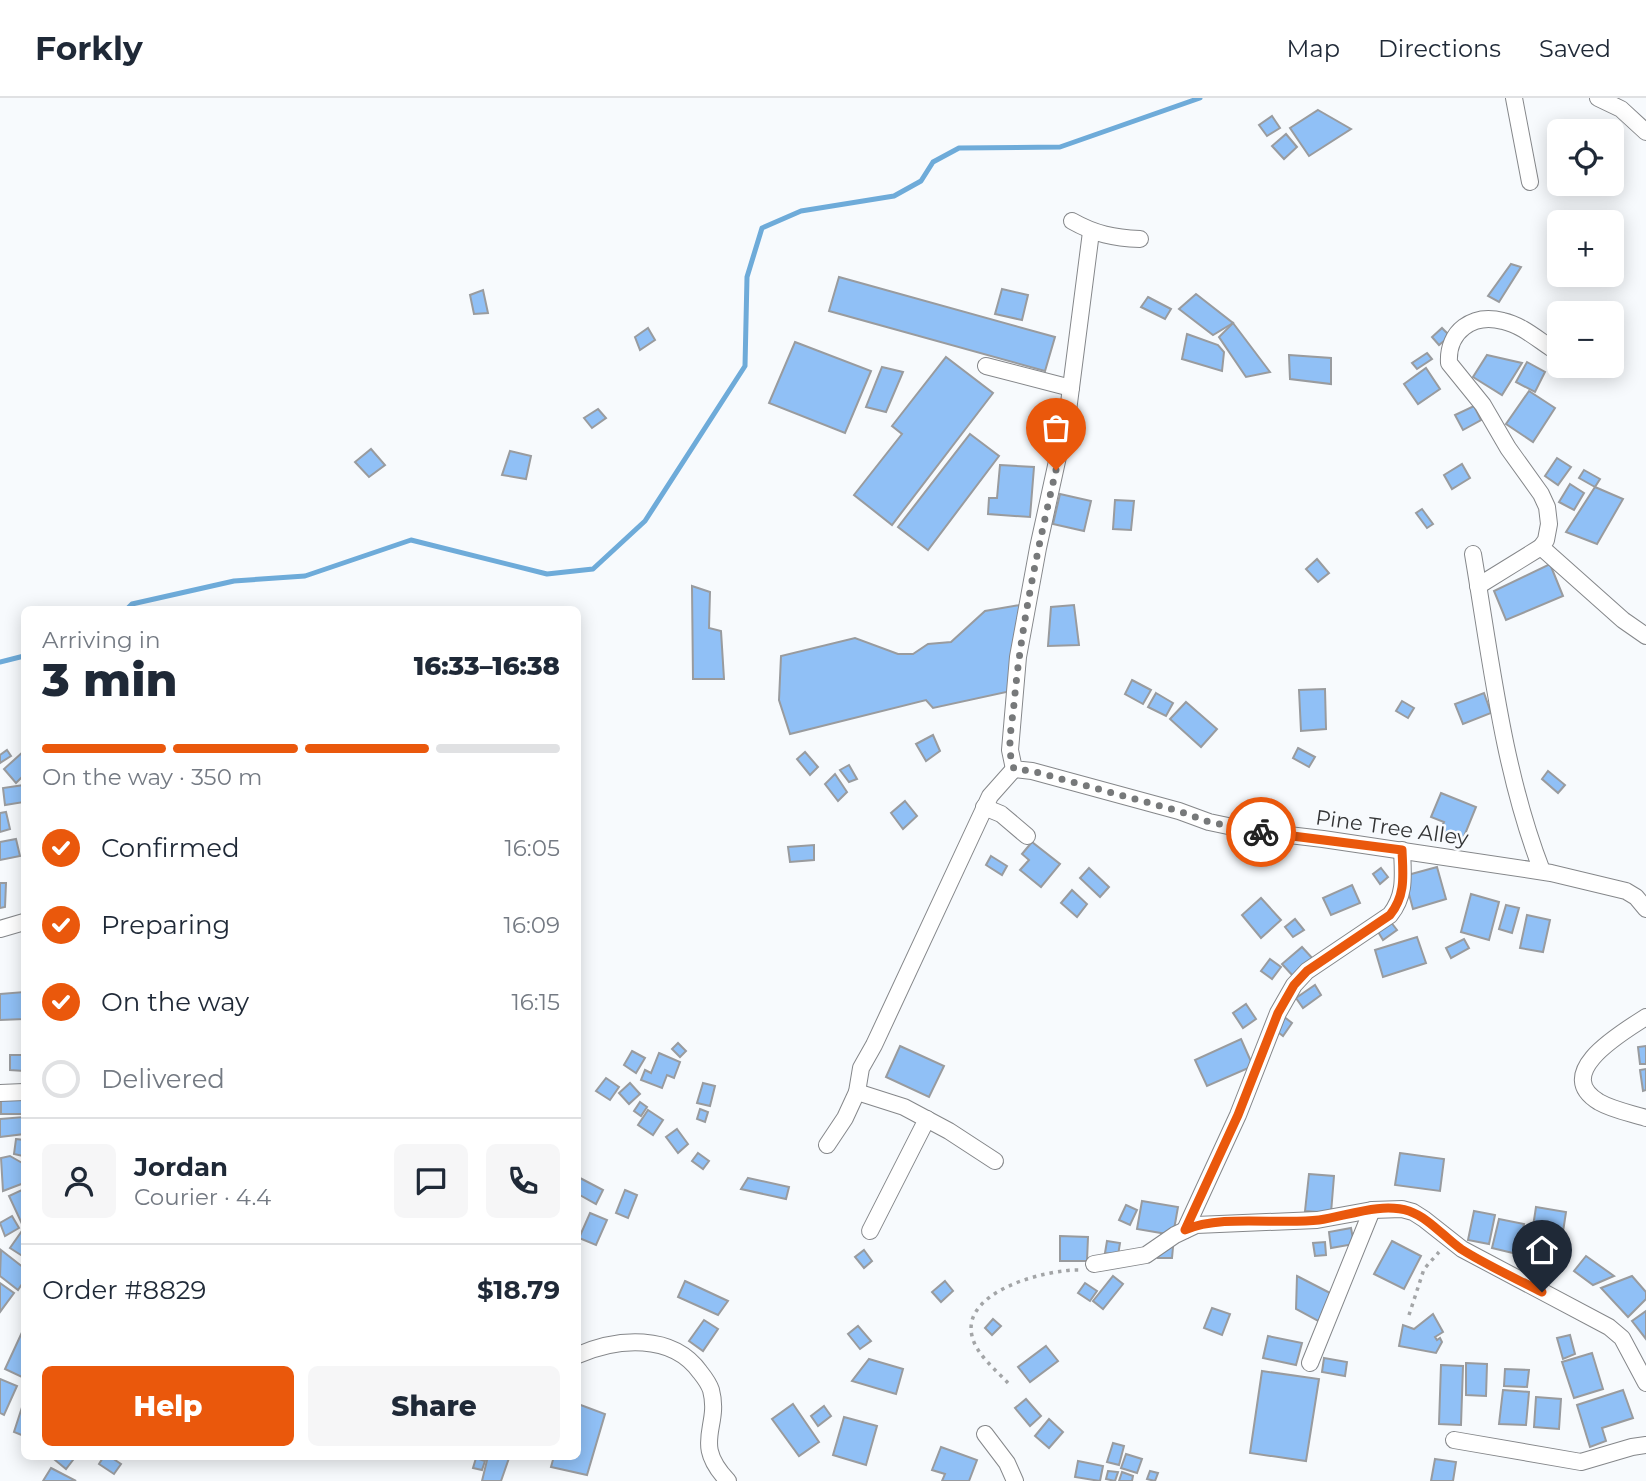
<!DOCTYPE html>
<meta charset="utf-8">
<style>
:root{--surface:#fff;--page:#f6f6f7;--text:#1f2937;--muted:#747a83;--line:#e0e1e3;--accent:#ea580c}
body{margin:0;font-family:Montserrat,sans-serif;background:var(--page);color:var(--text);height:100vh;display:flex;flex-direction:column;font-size:26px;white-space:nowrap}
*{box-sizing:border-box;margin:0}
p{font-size:23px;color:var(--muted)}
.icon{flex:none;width:38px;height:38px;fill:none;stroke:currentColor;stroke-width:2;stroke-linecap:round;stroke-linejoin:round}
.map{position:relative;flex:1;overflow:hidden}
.details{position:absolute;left:21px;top:508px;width:560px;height:854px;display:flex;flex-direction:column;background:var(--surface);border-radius:10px;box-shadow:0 4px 18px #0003}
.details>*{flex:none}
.controls{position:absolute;left:1547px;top:21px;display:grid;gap:14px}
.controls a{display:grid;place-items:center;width:77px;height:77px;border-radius:10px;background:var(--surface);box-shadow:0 4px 18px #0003;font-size:35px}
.pin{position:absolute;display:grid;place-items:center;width:60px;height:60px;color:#fff;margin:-72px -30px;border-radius:50% 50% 50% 0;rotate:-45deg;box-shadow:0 0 7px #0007}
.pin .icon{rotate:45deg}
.courier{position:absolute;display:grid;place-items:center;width:70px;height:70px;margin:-35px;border:5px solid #ea580c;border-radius:50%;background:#fff;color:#222;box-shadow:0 2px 9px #0007}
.overview em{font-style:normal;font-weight:800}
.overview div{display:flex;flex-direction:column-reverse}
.overview{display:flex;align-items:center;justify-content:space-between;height:119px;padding:0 21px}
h1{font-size:46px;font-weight:800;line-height:52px}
.bar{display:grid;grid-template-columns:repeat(4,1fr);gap:10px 7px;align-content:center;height:84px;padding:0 21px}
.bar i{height:9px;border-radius:5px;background:var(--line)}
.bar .selected{background:var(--accent)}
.bar p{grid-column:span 4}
.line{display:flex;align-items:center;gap:18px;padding:0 21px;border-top:2px solid var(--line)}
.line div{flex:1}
.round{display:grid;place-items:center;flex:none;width:74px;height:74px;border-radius:10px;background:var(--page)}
ol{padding:0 21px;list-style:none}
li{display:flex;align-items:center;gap:21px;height:77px}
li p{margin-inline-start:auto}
li .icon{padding:7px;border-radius:50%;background:var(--accent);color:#fff;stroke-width:4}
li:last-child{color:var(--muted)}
li i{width:38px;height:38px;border:4px solid var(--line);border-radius:50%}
.button{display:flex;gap:14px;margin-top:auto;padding:14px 21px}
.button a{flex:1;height:80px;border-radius:10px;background:var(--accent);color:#fff;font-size:28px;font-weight:800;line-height:80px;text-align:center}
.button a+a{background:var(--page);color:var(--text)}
header{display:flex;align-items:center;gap:42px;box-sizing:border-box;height:98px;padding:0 35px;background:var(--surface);border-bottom:2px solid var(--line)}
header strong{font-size:33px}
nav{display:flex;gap:38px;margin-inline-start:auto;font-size:24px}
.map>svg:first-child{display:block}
</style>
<header>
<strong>Forkly</strong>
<nav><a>Map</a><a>Directions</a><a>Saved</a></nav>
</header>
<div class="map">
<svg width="1646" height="1383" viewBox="0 0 1646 1383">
<rect width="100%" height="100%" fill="#f7fafd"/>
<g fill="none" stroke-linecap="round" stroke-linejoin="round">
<g stroke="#6eabd9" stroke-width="5">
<path d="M127,511L132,506L234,483L305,478L411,442L547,476L593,471L645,423L745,268L747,179L762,130L801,113L894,98L921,83L933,64L959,50L1060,49L1200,0"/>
<path d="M0,564L24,558"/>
</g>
</g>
<g fill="#90c0f6" stroke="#999b9e" stroke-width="2">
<path d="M1318,12L1351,31L1309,58L1290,30Z"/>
<path d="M1272,18L1280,30L1267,38L1259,27Z"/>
<path d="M1286,36L1297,49L1284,61L1272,48Z"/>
<path d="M1511,166L1521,169L1499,204L1488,198Z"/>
<path d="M839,179L1055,239L1045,273L829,213Z"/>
<path d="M1002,191L1028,197L1022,222L995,216Z"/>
<path d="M483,192L488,215L474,216L470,197Z"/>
<path d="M1196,196L1233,225L1213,237L1179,211Z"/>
<path d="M1148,199L1171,211L1165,221L1141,209Z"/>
<path d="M1233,225L1270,274L1246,279L1219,239Z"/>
<path d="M648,230L655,242L640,252L635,239Z"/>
<path d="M1442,230L1450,238L1439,247L1432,239Z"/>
<path d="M1187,236L1218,247L1224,254L1222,273L1182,261Z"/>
<path d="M795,244L871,273L845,335L769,305Z"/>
<path d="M1427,255L1432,261L1417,271L1412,265Z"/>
<path d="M1289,257L1331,260V286L1290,281Z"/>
<path d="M1487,257L1522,265L1502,297L1473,279Z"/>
<path d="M946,259L993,295L892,427L854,397L902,336L892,328Z"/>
<path d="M1527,264L1545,274L1535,294L1516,284Z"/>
<path d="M882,269L903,274L886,314L866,309Z"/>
<path d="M1426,270L1440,291L1418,306L1404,286Z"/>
<path d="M1529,293L1555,310L1533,344L1506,326Z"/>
<path d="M1474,308L1481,322L1463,332L1455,317Z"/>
<path d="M598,311L606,320L592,330L584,320Z"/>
<path d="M970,336L999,358L928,452L898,429Z"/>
<path d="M371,351L385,367L369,379L355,364Z"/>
<path d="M510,353L531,358L526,381L502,377Z"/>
<path d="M1557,360L1571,369L1558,387L1545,378Z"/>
<path d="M1462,366L1470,380L1452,391L1444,377Z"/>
<path d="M1000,367L1034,369L1030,419L988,416L989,400H997Z"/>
<path d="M1584,372L1600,381L1595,389L1579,380Z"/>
<path d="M1570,386L1584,395L1574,412L1559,404Z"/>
<path d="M1595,389L1623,401L1597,446L1566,434Z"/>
<path d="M1060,396L1091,403L1084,433L1053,426Z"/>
<path d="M1115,402L1134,403L1131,432L1113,431Z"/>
<path d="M1422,411L1433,426L1427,430L1416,415Z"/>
<path d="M1317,461L1329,475L1318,484L1306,471Z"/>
<path d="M1550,466L1563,498L1506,522L1494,493Z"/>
<path d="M692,488L710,494L709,530L721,533L724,581H693Z"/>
<path d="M1020,507L1011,593L933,610L926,602L790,636L779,602L781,558L855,540L898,556H913L928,546L951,544L985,513Z"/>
<path d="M1074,507L1079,547L1048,548L1051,509Z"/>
<path d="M1132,582L1151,592L1143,606L1125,596Z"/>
<path d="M1325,591L1326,631L1301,633L1299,592Z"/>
<path d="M1156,595L1173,605L1166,618L1148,609Z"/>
<path d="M1484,595L1491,615L1463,626L1455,606Z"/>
<path d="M1402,603L1414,610L1408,620L1396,613Z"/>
<path d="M1186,604L1217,631L1201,649L1170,621Z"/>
<path d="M933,637L940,653L926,663L916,646Z"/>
<path d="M1298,650L1315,659L1309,669L1293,660Z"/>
<path d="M7,652L11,658L0,665V657Z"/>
<path d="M24,653V677L16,685L4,671Z"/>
<path d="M805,654L818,669L810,677L797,661Z"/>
<path d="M849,667L857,681L849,684L840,672Z"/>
<path d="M1548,673L1565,687L1558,695L1542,681Z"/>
<path d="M835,676L847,694L838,703L825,686Z"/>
<path d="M24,687V704L5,707L3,690Z"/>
<path d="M1441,695L1476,709L1463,741L1440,732L1444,724L1431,719Z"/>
<path d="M905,703L917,718L903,731L891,715Z"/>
<path d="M6,714L10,731L0,734V715Z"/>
<path d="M16,741L20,758L0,762V744Z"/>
<path d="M1032,744L1060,766L1041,789L1020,772L1029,762L1022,756Z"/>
<path d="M814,747V762L790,764L788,749Z"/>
<path d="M991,758L1007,768L1002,777L986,767Z"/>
<path d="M1437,769L1446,801L1413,811L1404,778Z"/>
<path d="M1089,770L1109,789L1100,799L1080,780Z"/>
<path d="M1381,770L1388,779L1380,786L1373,776Z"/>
<path d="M0,785H6L5,809L0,810Z"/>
<path d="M1352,787L1360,805L1331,817L1323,800Z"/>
<path d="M1072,792L1087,806L1077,819L1061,805Z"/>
<path d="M1471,796L1499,804L1489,842L1461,834Z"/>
<path d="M1261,800L1281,822L1261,840L1242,817Z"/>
<path d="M1506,807L1519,810L1512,835L1499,831Z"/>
<path d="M1527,817L1550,822L1543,854L1520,850Z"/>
<path d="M1295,821L1304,832L1293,839L1285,829Z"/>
<path d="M1390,823L1397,832L1383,842L1377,832Z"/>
<path d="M1417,839L1426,865L1383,879L1375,852Z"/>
<path d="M1464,841L1469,850L1451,860L1446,850Z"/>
<path d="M1302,849L1314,862L1294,879L1282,866Z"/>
<path d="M1270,861L1281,869L1272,881L1261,873Z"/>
<path d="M1315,887L1321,897L1303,910L1296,900Z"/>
<path d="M24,894V921L0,922V896Z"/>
<path d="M1246,906L1256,921L1243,930L1233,915Z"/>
<path d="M1283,918L1292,925L1283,938L1274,931Z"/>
<path d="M1241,941L1253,968L1207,988L1195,962Z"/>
<path d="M678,945L686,953L680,959L672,951Z"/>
<path d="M900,948L944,968L929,999L886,979Z"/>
<path d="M1646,948V966H1640L1638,949Z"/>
<path d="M632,953L645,960L636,975L624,967Z"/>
<path d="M659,955L680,964L674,980L667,977L662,990L641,982L645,972L651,975Z"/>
<path d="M10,957H24V973L10,972Z"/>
<path d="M1646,971V992L1643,993L1640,972Z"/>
<path d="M606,980L619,989L610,1002L596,993Z"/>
<path d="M630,985L640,996L629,1006L619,995Z"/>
<path d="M703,985L715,988L710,1008L697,1005Z"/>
<rect x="1" y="997" width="23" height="19"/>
<path d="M640,1004L647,1009L641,1018L634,1013Z"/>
<path d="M700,1011L708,1014L705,1024L697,1021Z"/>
<path d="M648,1012L663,1022L653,1037L638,1027Z"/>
<path d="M24,1019V1036L0,1039V1021Z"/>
<path d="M677,1031L688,1046L678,1055L666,1039Z"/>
<path d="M16,1041L24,1042L23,1058L14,1056Z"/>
<path d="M698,1055L709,1063L703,1071L692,1063Z"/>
<path d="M1400,1055L1444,1061L1440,1093L1395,1087Z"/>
<path d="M10,1058L24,1066V1085L3,1093L1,1060Z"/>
<path d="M1309,1076L1334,1078L1331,1115L1305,1113Z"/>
<path d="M580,1080L603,1092L596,1106L578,1096V1084Z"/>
<path d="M748,1080L789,1089L786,1101L741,1091Z"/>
<path d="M24,1091V1125L22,1126L9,1098Z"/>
<path d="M625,1092L637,1097L628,1120L616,1115Z"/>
<path d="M1142,1103L1178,1109L1173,1137L1137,1131Z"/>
<path d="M1126,1107L1137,1112L1130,1127L1119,1122Z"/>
<path d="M1536,1109L1566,1114L1559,1160L1529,1155Z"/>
<path d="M1474,1113L1495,1117L1489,1146L1468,1142Z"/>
<path d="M590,1115L607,1122L596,1147L579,1140Z"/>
<path d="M12,1118L19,1130L5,1138L0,1125Z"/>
<path d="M1499,1121L1524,1126L1517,1156L1492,1150Z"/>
<path d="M24,1130V1159L10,1150Z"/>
<path d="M1351,1130L1354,1146L1331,1150L1329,1134Z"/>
<path d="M1060,1138L1088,1139L1087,1163H1060Z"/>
<path d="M1107,1143L1120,1145L1118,1157L1105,1155Z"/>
<path d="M1392,1143L1421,1158L1404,1191L1374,1176Z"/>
<path d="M1325,1144L1326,1157L1315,1158L1313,1145Z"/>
<path d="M1159,1149H1173L1172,1160H1158Z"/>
<path d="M1,1152L24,1170V1183L18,1192L0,1178Z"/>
<path d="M864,1152L872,1163L864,1170L855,1159Z"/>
<path d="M1586,1158L1614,1178L1593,1187L1574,1173Z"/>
<path d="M1113,1178L1123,1186L1103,1211L1093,1203Z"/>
<path d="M1297,1178L1334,1197L1320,1224L1296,1211Z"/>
<path d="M1632,1178L1646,1194V1201L1628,1219L1601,1190Z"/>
<path d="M685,1183L728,1203L718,1217L678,1199Z"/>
<path d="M945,1183L953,1193L941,1204L932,1194Z"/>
<path d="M0,1185L14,1195L0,1214Z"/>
<path d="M1085,1185L1097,1193L1090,1203L1078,1195Z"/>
<path d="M1212,1210L1230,1216L1222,1237L1204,1230Z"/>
<path d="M1646,1213V1241L1632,1223Z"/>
<path d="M1433,1216L1443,1234L1435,1239L1437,1242L1440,1240L1442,1244L1436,1255L1399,1248L1403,1227L1414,1231Z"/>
<path d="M993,1221L1001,1228L992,1237L985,1230Z"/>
<path d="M704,1222L718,1231L703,1253L689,1243Z"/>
<path d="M858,1228L871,1243L860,1251L848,1236Z"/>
<path d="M24,1230V1280L5,1271Z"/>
<path d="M1570,1237L1575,1256L1563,1261L1557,1240Z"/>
<path d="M1268,1238L1302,1245L1296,1267L1263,1260Z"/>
<path d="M1046,1248L1058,1263L1030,1284L1018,1269Z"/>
<path d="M1592,1255L1603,1291L1574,1300L1562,1264Z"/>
<path d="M1324,1260L1347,1264L1345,1278L1322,1274Z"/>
<path d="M869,1261L903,1271L896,1296L852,1283Z"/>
<path d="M1466,1265L1487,1266L1486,1298L1466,1297Z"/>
<path d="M1441,1267L1463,1268L1461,1327L1439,1326Z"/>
<path d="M1505,1271L1529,1272L1527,1289L1504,1288Z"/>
<path d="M1262,1273L1319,1281L1306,1363L1250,1355Z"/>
<path d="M0,1281L17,1288L4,1317L0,1315Z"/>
<path d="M1503,1292L1529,1294L1526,1327L1499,1326Z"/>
<path d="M1623,1292L1633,1320L1602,1330L1606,1343L1590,1349L1577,1307Z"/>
<path d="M1536,1299L1561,1301L1559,1331L1534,1329Z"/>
<path d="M1026,1301L1041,1318L1030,1328L1015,1310Z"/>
<path d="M24,1303V1338L14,1334Z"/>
<path d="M578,1306L605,1316L587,1377L551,1369L554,1358H578Z"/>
<path d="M793,1306L819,1344L799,1358L772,1321Z"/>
<path d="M824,1308L831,1318L818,1328L811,1318Z"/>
<path d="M844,1319L877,1328L866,1367L833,1357Z"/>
<path d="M1049,1321L1063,1334L1049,1350L1035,1338Z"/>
<path d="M1113,1345L1124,1348L1119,1367L1107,1364Z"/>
<path d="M941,1349L977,1362L969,1383H942L945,1376L932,1372Z"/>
<path d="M1126,1356L1142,1361L1137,1375L1121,1370Z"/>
<path d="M59,1358H76L66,1371L55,1362Z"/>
<path d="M104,1358H109L121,1366L114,1376L99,1366Z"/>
<path d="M488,1358L509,1360L501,1383H482Z"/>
<path d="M476,1360L485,1363L482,1372L473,1370Z"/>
<path d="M1435,1361L1456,1364L1453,1383H1431Z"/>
<path d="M1078,1363L1103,1368L1100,1383L1075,1379Z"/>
<path d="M51,1370L76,1383H43Z"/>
<path d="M1108,1373L1118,1374L1115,1383L1106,1381Z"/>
<path d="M1150,1373L1158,1375L1155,1383L1147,1381Z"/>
<path d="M1122,1374L1133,1378L1132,1383H1119Z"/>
</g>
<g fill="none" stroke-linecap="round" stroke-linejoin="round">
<g stroke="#85878a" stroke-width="18">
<g id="street">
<path d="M1514,0L1530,84"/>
<path d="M1598,0L1621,11L1646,34"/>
<path d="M1072,123C1095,136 1114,140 1140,141"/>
<path d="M1091,134L1068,313L1038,450L1018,559L1010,652L1014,671L1032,673L1179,713L1209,724L1247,732L1323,741L1551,775L1626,793L1636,799L1646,811"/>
<path d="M986,268L1071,290"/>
<path d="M1541,449L1546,442L1549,426L1547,409L1541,396L1508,350L1483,307L1449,265C1447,233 1473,215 1503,223C1521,227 1536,240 1551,250"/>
<path d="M1473,456C1491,562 1503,673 1542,773"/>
<path d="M1478,488L1541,449L1623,522L1646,538"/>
<path d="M984,709L1001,716L1027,738"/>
<path d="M0,831L24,824"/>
<path d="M1646,919C1623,934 1551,975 1599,1004C1613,1012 1630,1015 1646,1020"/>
<path d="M857,994L904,1009L949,1033L995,1063"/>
<path d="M0,995L24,994"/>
<path d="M827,1047L845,1020L857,994L861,970L874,947L990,698L1014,671"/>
<path d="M1185,1132L1238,1017L1278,915L1294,887L1307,873L1390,817C1406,797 1403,777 1402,752"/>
<path d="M870,1133L927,1021"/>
<path d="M1094,1166L1146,1157L1175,1137L1196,1127L1317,1122L1372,1112L1402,1111L1413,1114L1424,1121L1462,1151L1609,1229L1622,1240L1646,1285"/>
<path d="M578,1257C617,1240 672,1235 700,1274C704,1279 709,1286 711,1292C721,1330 691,1344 728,1383"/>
<path d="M1310,1265L1372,1112"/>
<path d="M985,1336L1007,1365L1015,1383"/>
<path d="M1454,1342L1581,1364L1632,1349L1646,1347"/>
</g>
</g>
<g stroke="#a3a5a7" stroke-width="3.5" stroke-dasharray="3.5 5" stroke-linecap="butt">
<path d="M1409,1217L1424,1171L1439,1154"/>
<path d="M1008,1285C995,1271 976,1256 972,1238C961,1193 1047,1171 1080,1172"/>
</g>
<use href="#street" stroke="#fff" stroke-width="16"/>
</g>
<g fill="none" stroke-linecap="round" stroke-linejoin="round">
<path stroke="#77797a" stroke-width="7" stroke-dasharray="0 12.6" d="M1056,372C1038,450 1021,527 1014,606C1012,627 1006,650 1014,671L1032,673L1179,713L1209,724L1261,734"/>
<path stroke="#ea580c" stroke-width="9" d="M1261,734L1402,752C1403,777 1406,797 1390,817L1307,873L1294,887L1278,915L1238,1017L1185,1132C1221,1116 1279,1127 1319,1122C1347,1118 1381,1104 1409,1113C1429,1120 1444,1139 1461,1151C1486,1167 1515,1180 1542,1194"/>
</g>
<g text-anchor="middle" stroke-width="5" stroke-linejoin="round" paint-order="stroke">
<g font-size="21" fill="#323334" stroke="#f7fafd">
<text transform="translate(1392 730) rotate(8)" y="7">Pine Tree Alley</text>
</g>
</g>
</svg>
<div class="controls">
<a><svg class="icon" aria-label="locate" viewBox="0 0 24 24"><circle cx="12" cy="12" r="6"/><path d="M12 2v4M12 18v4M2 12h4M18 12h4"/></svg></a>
<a>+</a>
<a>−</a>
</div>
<div class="pin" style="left:1056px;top:372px;background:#ea580c"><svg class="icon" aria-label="bag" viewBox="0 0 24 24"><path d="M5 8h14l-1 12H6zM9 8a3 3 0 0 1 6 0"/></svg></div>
<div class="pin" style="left:1542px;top:1194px;background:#1f2937"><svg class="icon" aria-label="home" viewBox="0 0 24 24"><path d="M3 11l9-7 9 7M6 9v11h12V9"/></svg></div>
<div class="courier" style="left:1261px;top:734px"><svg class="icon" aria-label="bike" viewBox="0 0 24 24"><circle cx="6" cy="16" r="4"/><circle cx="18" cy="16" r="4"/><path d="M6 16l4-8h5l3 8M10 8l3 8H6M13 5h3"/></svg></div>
<section class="details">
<div class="overview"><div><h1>3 min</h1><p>Arriving in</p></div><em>16:33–16:38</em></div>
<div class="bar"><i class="selected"></i><i class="selected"></i><i class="selected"></i><i></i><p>On the way · 350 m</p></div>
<ol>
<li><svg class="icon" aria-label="check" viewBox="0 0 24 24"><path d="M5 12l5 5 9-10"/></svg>Confirmed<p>16:05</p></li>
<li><svg class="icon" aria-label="check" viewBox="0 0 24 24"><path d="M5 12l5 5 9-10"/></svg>Preparing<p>16:09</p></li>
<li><svg class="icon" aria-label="check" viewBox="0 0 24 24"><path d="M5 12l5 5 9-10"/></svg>On the way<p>16:15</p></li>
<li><i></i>Delivered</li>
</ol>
<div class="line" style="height:126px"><a class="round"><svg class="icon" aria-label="person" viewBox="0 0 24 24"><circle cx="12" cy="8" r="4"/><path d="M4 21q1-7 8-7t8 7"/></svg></a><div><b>Jordan</b><p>Courier · 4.4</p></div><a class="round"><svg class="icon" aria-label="chat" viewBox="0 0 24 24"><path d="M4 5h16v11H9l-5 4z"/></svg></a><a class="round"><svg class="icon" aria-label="phone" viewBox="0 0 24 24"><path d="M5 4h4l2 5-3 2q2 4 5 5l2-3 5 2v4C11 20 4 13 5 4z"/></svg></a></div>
<div class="line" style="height:91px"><div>Order #8829</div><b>$18.79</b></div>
<div class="button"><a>Help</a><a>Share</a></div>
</section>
</div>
